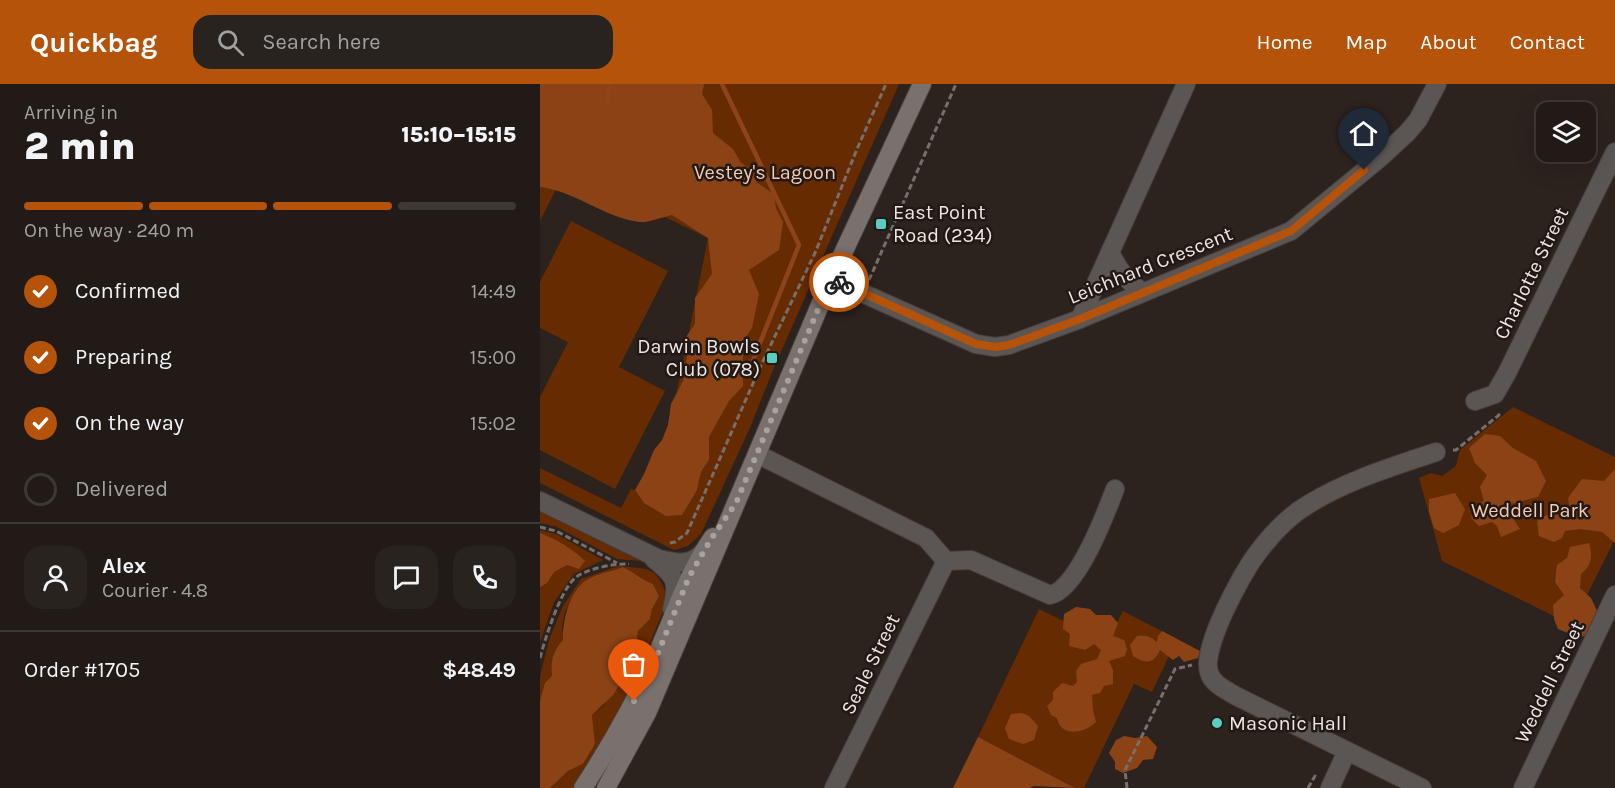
<!DOCTYPE html>
<meta charset="utf-8">
<style>
:root{--surface:#211a16;--page:#29231f;--text:#f1f3f6;--muted:#a2a1a1;--line:#3e3835;--accent:#b45309}
body{margin:0;font-family:Karla,sans-serif;background:var(--page);color:var(--text);height:100vh;display:flex;flex-direction:column;font-size:22px;white-space:nowrap}
*{box-sizing:border-box;margin:0}
p{font-size:20px;color:var(--muted)}
.icon{flex:none;width:33px;height:33px;fill:none;stroke:currentColor;stroke-width:2;stroke-linecap:round;stroke-linejoin:round}
.map{position:relative;flex:1;overflow:hidden}
.drawer{display:flex;flex-direction:column;background:var(--surface);width:540px}
.drawer>*{flex:none}
.controls{position:absolute;left:996px;top:18px;display:grid;gap:12px}
.controls a{display:grid;place-items:center;width:60px;height:60px;border-radius:12px;background:var(--surface);box-shadow:0 6px 24px #0002,0 0 0 2px var(--line);font-size:30px}
.pin{position:absolute;display:grid;place-items:center;width:51px;height:51px;color:#fff;margin:-62px -26px;border-radius:50% 50% 50% 0;rotate:-45deg;box-shadow:0 0 6px #0007}
.pin .icon{rotate:45deg}
.courier{position:absolute;display:grid;place-items:center;width:60px;height:60px;margin:-30px;border:4px solid #b45309;border-radius:50%;background:#fff;color:#222;box-shadow:0 2px 8px #0007}
.summary em{font-style:normal;font-weight:800}
.summary div{display:flex;flex-direction:column-reverse}
.summary{display:flex;align-items:center;justify-content:space-between;height:102px;padding:0 24px}
h1{font-size:39px;font-weight:800;line-height:45px}
.bar{display:grid;grid-template-columns:repeat(4,1fr);gap:9px 6px;align-content:center;height:72px;padding:0 24px}
.bar i{height:8px;border-radius:4px;background:var(--line)}
.bar .current{background:var(--accent)}
.bar p{grid-column:span 4}
.line{display:flex;align-items:center;gap:15px;padding:0 24px;border-top:2px solid var(--line)}
.line div{flex:1}
.round{display:grid;place-items:center;flex:none;width:63px;height:63px;border-radius:18px;background:var(--page)}
ol{padding:0 24px;list-style:none}
li{display:flex;align-items:center;gap:18px;height:66px}
li p{margin-inline-start:auto}
li .icon{padding:6px;border-radius:50%;background:var(--accent);color:#fff;stroke-width:4}
li:last-child{color:var(--muted)}
li i{width:33px;height:33px;border:3px solid var(--line);border-radius:50%}
header{display:flex;align-items:center;gap:36px;box-sizing:border-box;height:84px;padding:0 30px;background:var(--accent);color:#fff}
header strong{font-size:28px}
nav{display:flex;gap:33px;margin-inline-start:auto;font-size:21px}
.search{width:420px;height:54px;background:var(--page);display:flex;align-items:center;gap:15px;box-sizing:border-box;padding:0 21px;border-radius:18px;color:var(--muted);font-size:22px}
main{display:flex;flex:1;min-height:0}
.map>svg:first-child{display:block}
</style>
<header>
<strong>Quickbag</strong>
<div class="search"><svg class="icon" aria-label="search" viewBox="0 0 24 24"><circle cx="10" cy="10" r="6"/><path d="M15 15l6 6"/></svg>Search here</div>
<nav><a>Home</a><a>Map</a><a>About</a><a>Contact</a></nav>
</header>
<main>
<section class="drawer">
<div class="summary"><div><h1>2 min</h1><p>Arriving in</p></div><em>15:10–15:15</em></div>
<div class="bar"><i class="current"></i><i class="current"></i><i class="current"></i><i></i><p>On the way · 240 m</p></div>
<ol>
<li><svg class="icon" aria-label="check" viewBox="0 0 24 24"><path d="M5 12l5 5 9-10"/></svg>Confirmed<p>14:49</p></li>
<li><svg class="icon" aria-label="check" viewBox="0 0 24 24"><path d="M5 12l5 5 9-10"/></svg>Preparing<p>15:00</p></li>
<li><svg class="icon" aria-label="check" viewBox="0 0 24 24"><path d="M5 12l5 5 9-10"/></svg>On the way<p>15:02</p></li>
<li><i></i>Delivered</li>
</ol>
<div class="line" style="height:108px"><a class="round"><svg class="icon" aria-label="person" viewBox="0 0 24 24"><circle cx="12" cy="8" r="4"/><path d="M4 21q1-7 8-7t8 7"/></svg></a><div><b>Alex</b><p>Courier · 4.8</p></div><a class="round"><svg class="icon" aria-label="chat" viewBox="0 0 24 24"><path d="M4 5h16v11H9l-5 4z"/></svg></a><a class="round"><svg class="icon" aria-label="phone" viewBox="0 0 24 24"><path d="M5 4h4l2 5-3 2q2 4 5 5l2-3 5 2v4C11 20 4 13 5 4z"/></svg></a></div>
<div class="line" style="height:78px"><div>Order #1705</div><b>$48.49</b></div>
</section>
<div class="map">
<svg width="1075" height="704" viewBox="0 0 1075 704">
<rect width="100%" height="100%" fill="#2c221e"/>
<g fill="#672b02">
<path d="M0,0H359L233,286L209,346L161,450L148,462L134,466L0,399V384L81,424L91,405L95,406L104,419L157,406L161,388L169,376V353L180,333L136,312L168,154L0,72Z"/>
<path d="M0,103L16,105L0,137Z"/>
<path d="M31,137L128,187L79,283L125,307L75,405L0,366V313L28,258L0,244V198Z"/>
<path d="M973,323L1075,373V455L1032,541L902,477L879,394L891,389L902,392L916,382L920,366Z"/>
<path d="M0,427L100,477L77,475L17,443L0,439Z"/>
<path d="M0,446L16,450L63,476L34,490L14,518L0,558Z"/>
<path d="M78,482C110,485 116,481 128,515C102,580 73,644 36,704H10L28,687L43,680L55,660L52,631L63,622L95,570L98,547L110,535L112,525L119,512L113,500C102,496 94,488 83,483L37,506L25,528L22,542L23,556C8,570 15,575 12,592C9,605 1,612 0,628V593L9,556L23,522L41,495Z"/>
<path d="M499,525L567,558L583,527L637,555L612,608L594,600L544,704H535L438,653Z"/>
</g>
<g fill="#8b4316">
<path d="M0,0H164L162,10L172,26L173,49L193,65L201,79L214,86L216,98L234,110L236,124L243,138L239,166L209,186L219,210L212,244L203,257V302L189,317L169,353V376L161,388L157,406L142,431L126,432L104,419L95,406L104,390L114,366L122,356L128,341L131,320L143,297L147,273L144,256L155,240V214L172,190L168,154L132,131C122,133 109,139 99,138C63,133 35,107 0,103Z"/>
<path d="M945,350L960,352L973,364L996,377L1006,397L998,413L962,422L971,431L980,445L961,453L957,442L952,438L939,442L931,434L934,422L944,417L940,403L947,391L935,379L929,364Z"/>
<path d="M1075,385V459L1062,448L1040,445L1025,447L1022,454L1014,458L999,452L997,437L1014,427L1031,433L1028,414L1042,395L1064,397Z"/>
<path d="M915,409L925,425L919,441L903,449L894,444L889,427V415Z"/>
<path d="M0,449C16,455 33,465 45,477L39,485L27,481L14,488L7,499L0,503Z"/>
<path d="M1049,459C1053,472 1052,481 1041,490L1040,504L1051,514L1059,531L1052,547L1040,554L1018,545L1014,535L1013,521L1024,511L1015,498L1017,481L1027,474L1030,463Z"/>
<path d="M83,483C94,488 102,496 113,500L119,512L112,525L110,535L98,547L95,570L86,591L73,611L52,631L55,660L43,680L28,687L10,704H0V617L5,599L12,592C11,577 12,567 23,556C22,538 30,505 47,496C57,489 72,488 83,483Z"/>
<path d="M536,523L550,525L556,531H571L578,539L573,552L584,556L587,565L585,572L569,577L573,586V600L564,602L560,609L552,611L553,626L556,638C545,649 521,654 517,634L511,631L507,622L513,616V608L522,599L533,602L537,598L536,587L541,580L557,575L561,566L554,560L545,566L529,562L530,550L523,545L524,530Z"/>
<path d="M622,547L660,567L658,574L644,578L639,572L633,576L620,566C614,580 605,580 593,572L590,561L597,552C605,551 610,552 617,558L618,552Z"/>
<path d="M482,629L489,632L498,642L494,656L483,660L469,655L465,644L471,630Z"/>
<path d="M584,652L595,654L607,652L617,663L613,675L603,676L597,684L583,689L575,685V678L569,669L576,656Z"/>
<path d="M438,653L535,704L494,702L490,704H413Z"/>
</g>
<g fill="none" stroke-linecap="round" stroke-linejoin="round">
<g stroke="#8c4418" stroke-width="4.5">
<path d="M182,0L259,161L208,289"/>
<path d="M67,20L69,0"/>
</g>
<g stroke="#473e3a" stroke-width="20">
<g id="street">
<path d="M570,168C578,185 587,198 603,208"/>
<path d="M291,195L436,260L455,263L469,261L540,235L751,147L841,73L867,49L878,36L897,0"/>
<path d="M540,235L646,0"/>
<path d="M935,317L955,310L967,289L1075,68"/>
<path d="M217,370L386,454L406,477L431,476L510,511C537,506 566,429 575,405"/>
<path d="M0,417L119,475C135,479 150,482 162,469"/>
<path d="M114,475C136,493 139,497 132,525"/>
<path d="M294,704L406,477"/>
<path d="M790,704L807,667"/>
<path d="M882,704L696,612C686,606 672,600 669,588C661,565 701,491 716,471C730,452 748,432 769,420C808,396 852,383 896,368"/>
<path d="M983,704L1075,511"/>
</g>
</g>
<g stroke="#473e3a" stroke-width="20">
<g id="secondary">
<path d="M43,704C71,661 96,617 117,570C135,530 148,489 173,453"/>
<path d="M66,704L107,629L291,195L382,0"/>
</g>
</g>
<g stroke="#776f6b" stroke-width="3" stroke-dasharray="6 3" stroke-linecap="butt">
<path d="M329,196L416,0"/>
<path d="M913,366H916L959,331L958,327"/>
<path d="M0,443L16,447L77,479"/>
<path d="M130,459L135,458L147,449L222,279L275,169L317,65L346,0"/>
<path d="M0,574C5,555 20,507 35,494C45,485 76,479 89,480"/>
<path d="M587,704L585,686L635,585L652,581"/>
<path d="M768,704L775,692L777,693"/>
</g>
<use href="#street" stroke="#5b5653" stroke-width="18"/>
<use href="#secondary" stroke="#79716d" stroke-width="18"/>
</g>
<g fill="none" stroke-linecap="round" stroke-linejoin="round">
<path stroke="#a9a29f" stroke-width="6" stroke-dasharray="0 10.8" d="M94,617L118,569L149,493L171,455L196,419L291,195L299,198"/>
<path stroke="#b45309" stroke-width="8" d="M299,198L436,260L456,263L469,261L540,235L751,147L824,86"/>
</g>
<g fill="#59cebe" stroke="#221914" stroke-width="2">
<rect x="335" y="134" width="12" height="12" rx="3"/>
<rect x="226" y="268" width="12" height="12" rx="3"/>
<circle cx="677" cy="639" r="6"/>
</g>
<g text-anchor="middle" stroke-width="5" stroke-linejoin="round" paint-order="stroke">
<g font-size="20" fill="#f5cab4" stroke="#221914">
<text x="225" y="95">Vestey's Lagoon</text>
<text x="990" y="433">Weddell Park</text>
</g>
<g font-size="20" fill="#ede7e4" stroke="#221914" text-anchor="start">
<text x="353" y="135">East Point<tspan x="353" dy="23">Road (234)</tspan></text>
<text x="220" y="269" text-anchor="end">Darwin Bowls<tspan x="220" dy="23">Club (078)</tspan></text>
<text x="689" y="646">Masonic Hall</text>
</g>
<g font-size="20" fill="#ede7e4" stroke="#221914">
<text transform="translate(610 181) rotate(-22)" y="7">Leichhard Crescent</text>
<text transform="translate(991 189) rotate(-64)" y="7">Charlotte Street</text>
<text transform="translate(330 580) rotate(-64)" y="7">Seale Street</text>
<text transform="translate(1009 598) rotate(-64)" y="7">Weddell Street</text>
</g>
</g>
</svg>
<div class="controls">
<a><svg class="icon" aria-label="layers" viewBox="0 0 24 24"><path d="M12 4l9 5-9 5-9-5zM3 14l9 5 9-5"/></svg></a>
</div>
<div class="pin" style="left:94px;top:617px;background:#ea580c"><svg class="icon" aria-label="bag" viewBox="0 0 24 24"><path d="M5 8h14l-1 12H6zM9 8a3 3 0 0 1 6 0"/></svg></div>
<div class="pin" style="left:824px;top:86px;background:#1f2937"><svg class="icon" aria-label="home" viewBox="0 0 24 24"><path d="M3 11l9-7 9 7M6 9v11h12V9"/></svg></div>
<div class="courier" style="left:299px;top:198px"><svg class="icon" aria-label="bike" viewBox="0 0 24 24"><circle cx="6" cy="16" r="4"/><circle cx="18" cy="16" r="4"/><path d="M6 16l4-8h5l3 8M10 8l3 8H6M13 5h3"/></svg></div>
</div>
</main>
